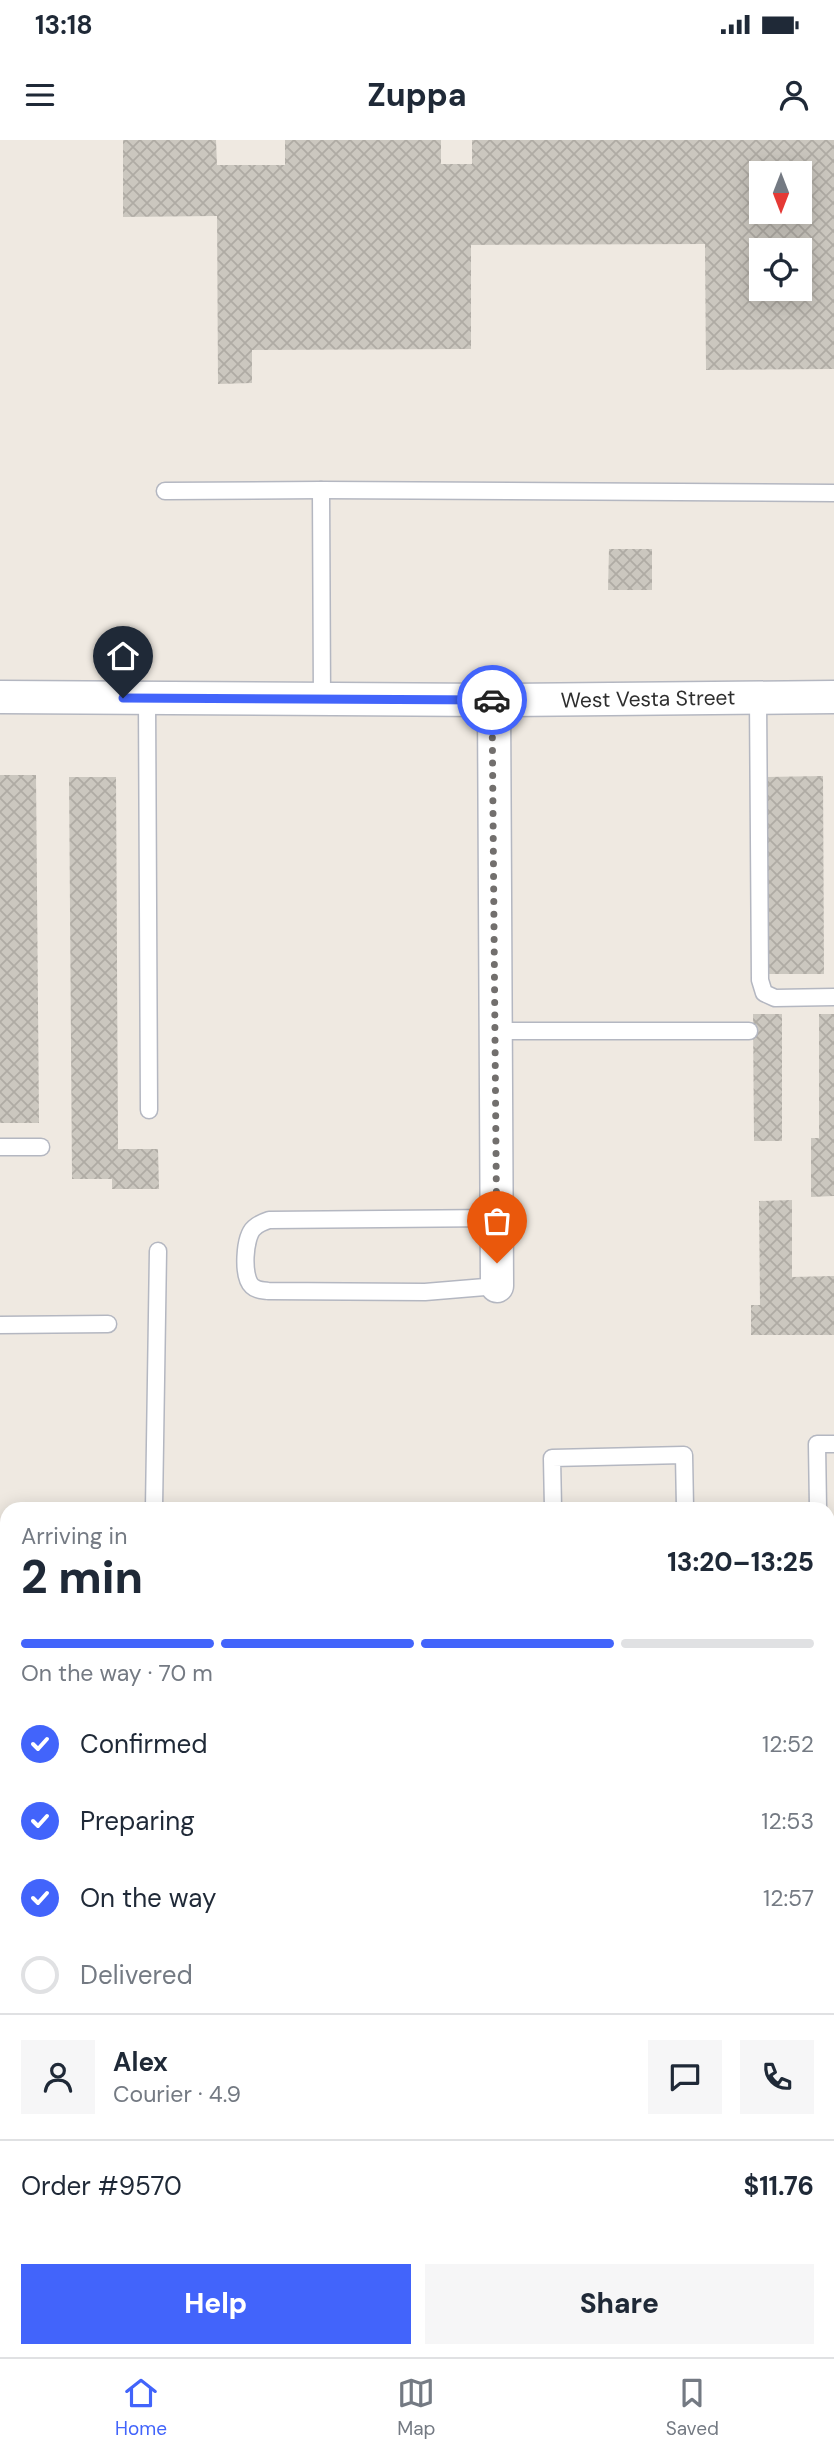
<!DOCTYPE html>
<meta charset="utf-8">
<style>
:root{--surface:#fff;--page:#f6f6f7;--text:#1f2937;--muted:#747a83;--line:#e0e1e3;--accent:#4264fb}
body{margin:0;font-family:"DM Sans",sans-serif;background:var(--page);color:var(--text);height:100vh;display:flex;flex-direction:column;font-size:26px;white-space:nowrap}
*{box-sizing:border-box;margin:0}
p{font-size:23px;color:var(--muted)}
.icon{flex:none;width:38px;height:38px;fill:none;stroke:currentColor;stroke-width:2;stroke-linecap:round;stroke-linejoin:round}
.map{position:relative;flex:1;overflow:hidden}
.side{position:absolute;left:0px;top:1362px;width:835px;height:856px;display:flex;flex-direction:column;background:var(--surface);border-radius:21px 21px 0 0;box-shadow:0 4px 18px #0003}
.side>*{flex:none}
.needle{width:46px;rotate:180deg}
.controls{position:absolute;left:749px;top:21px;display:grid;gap:14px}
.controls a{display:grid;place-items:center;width:63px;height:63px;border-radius:0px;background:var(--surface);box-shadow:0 4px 18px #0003;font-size:35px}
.pin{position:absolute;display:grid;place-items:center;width:60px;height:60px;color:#fff;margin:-72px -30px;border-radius:50% 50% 50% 0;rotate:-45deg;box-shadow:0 0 7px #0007}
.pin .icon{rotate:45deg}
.courier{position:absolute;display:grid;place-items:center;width:70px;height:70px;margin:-35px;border:5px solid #4264fb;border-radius:50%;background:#fff;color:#222;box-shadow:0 2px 9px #0007}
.overview em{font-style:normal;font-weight:800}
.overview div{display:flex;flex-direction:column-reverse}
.overview{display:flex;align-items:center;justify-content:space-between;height:119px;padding:0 21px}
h1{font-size:46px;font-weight:800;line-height:52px}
.bar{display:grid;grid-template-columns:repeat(4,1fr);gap:10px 7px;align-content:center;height:84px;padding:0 21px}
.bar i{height:9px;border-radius:5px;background:var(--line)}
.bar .selected{background:var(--accent)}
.bar p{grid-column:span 4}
.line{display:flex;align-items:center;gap:18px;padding:0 21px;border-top:2px solid var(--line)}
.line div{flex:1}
.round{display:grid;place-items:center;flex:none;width:74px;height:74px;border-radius:0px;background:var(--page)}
ol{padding:0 21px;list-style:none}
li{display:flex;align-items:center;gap:21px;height:77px}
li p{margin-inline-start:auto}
li .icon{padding:7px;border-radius:50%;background:var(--accent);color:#fff;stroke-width:4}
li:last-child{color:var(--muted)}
li i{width:38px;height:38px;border:4px solid var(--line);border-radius:50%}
.button{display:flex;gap:14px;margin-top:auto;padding:14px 21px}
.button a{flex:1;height:80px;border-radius:0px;background:var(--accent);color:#fff;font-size:28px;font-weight:800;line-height:80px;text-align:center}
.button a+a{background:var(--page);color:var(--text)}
.status{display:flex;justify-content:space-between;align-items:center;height:49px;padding:0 35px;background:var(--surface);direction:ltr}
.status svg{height:19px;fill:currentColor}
header{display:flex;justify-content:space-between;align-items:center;height:91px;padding:0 21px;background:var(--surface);font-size:32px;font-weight:800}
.tabs{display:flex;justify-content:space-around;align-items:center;height:98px;border-top:2px solid var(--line);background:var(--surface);font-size:19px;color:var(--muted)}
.tabs a{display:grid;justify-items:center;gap:4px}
.tabs .selected{color:var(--accent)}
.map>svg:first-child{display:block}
</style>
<div class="status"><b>13:18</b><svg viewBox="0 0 49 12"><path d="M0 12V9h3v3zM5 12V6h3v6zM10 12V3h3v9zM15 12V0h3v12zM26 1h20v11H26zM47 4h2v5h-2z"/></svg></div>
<header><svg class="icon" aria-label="menu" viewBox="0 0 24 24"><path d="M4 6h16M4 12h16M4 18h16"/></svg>Zuppa<svg class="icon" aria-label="person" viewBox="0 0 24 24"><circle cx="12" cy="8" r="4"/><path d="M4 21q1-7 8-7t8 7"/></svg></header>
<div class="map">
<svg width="834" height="2217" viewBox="0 0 834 2217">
<defs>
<pattern id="building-cross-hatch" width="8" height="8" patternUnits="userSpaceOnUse" patternTransform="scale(1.75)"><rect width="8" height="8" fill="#cbc7bf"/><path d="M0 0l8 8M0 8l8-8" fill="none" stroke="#afaba4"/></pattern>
</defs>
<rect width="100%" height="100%" fill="#efe9e1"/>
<path fill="#b6e59e" d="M828,1609H834V2217H770V2210H828Z"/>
<rect fill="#c9ec9a" x="828" y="1868" width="6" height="181"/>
<g fill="url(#building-cross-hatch)" fill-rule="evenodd">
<path d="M123,0H216L217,25H285V0H441V24H472V0H834V229L706,230L705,104L471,105V209L252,210V243L218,244L217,76L123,77ZM761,33H800V72H761ZM761,110H800V149H761Z"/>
<path d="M609,409H652V450H608Z"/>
<path d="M0,635H36L39,983H0Z"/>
<path d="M823,636L824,834H768L767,637Z"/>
<path d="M69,637H116L118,1009H158L159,1049H112V1039H72Z"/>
<path d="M753,874H782V1001H754Z"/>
<path d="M819,874H834V1056L811,1057V998H819Z"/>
<path d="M792,1060V1137L834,1136V1195H751V1165H760L759,1061Z"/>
</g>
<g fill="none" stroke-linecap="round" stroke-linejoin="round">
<g stroke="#b4b7c1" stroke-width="19">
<g id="lane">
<path d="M321,350L322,559"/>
<path d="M165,351L321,350L834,353"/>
<path d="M758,557L760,840L764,853L775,858L834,857"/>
<path d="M147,558L149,970"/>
<path d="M496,891H749"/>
<path d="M0,1007H41"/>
<path d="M497,1078L269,1080C263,1082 258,1084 254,1088C244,1097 242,1137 252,1146C257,1151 262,1150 268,1151L425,1152L497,1146"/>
<path d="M0,1185L108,1184"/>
<path d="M154,1368L158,1111"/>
<path d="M553,1368L552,1318L684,1315L685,1368"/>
<path d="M818,1368L817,1304H834"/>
<path d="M166,2217V2210"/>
</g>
</g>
<g stroke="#b4b7c1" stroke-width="35">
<g id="street">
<path d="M0,557L494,560L834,557"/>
<path d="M494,560L497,1146"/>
<path d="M498,2210V2217"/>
</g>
</g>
<g stroke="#b4b7c1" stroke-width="42">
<g id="secondary">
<path d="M828,1558H834"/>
<path d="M0,1565H7"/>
</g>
</g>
<use href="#lane" stroke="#fff" stroke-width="16"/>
<use href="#street" stroke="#fff" stroke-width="32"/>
<use href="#secondary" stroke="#fff" stroke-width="38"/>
</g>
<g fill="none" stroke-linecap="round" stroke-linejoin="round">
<path stroke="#726f6d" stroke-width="7" stroke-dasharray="0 12.6" d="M492,560L497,1123"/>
<path stroke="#4264fb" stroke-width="9" d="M123,558L492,560"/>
</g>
<g text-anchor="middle" stroke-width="6" stroke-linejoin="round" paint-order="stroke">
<g font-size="21" fill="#2e2e2e" stroke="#fff">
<text transform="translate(648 559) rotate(-1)" y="7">West Vesta Street</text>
</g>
</g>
</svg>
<div class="controls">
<a><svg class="needle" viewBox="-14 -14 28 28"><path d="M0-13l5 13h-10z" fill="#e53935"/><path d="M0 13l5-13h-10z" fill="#747a83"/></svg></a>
<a><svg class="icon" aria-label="locate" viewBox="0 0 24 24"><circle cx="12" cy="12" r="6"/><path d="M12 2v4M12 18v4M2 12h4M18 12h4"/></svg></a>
</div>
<div class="pin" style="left:497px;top:1123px;background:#ea580c"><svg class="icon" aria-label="bag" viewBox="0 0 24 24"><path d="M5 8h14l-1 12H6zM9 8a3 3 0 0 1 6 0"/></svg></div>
<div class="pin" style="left:123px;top:558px;background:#1f2937"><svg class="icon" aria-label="home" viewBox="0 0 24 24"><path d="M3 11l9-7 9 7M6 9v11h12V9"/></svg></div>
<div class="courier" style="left:492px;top:560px"><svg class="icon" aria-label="car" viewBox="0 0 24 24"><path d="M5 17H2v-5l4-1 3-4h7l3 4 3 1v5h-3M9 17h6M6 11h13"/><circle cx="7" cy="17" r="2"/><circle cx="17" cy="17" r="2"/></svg></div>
<section class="side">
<div class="overview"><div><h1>2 min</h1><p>Arriving in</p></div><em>13:20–13:25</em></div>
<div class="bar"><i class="selected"></i><i class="selected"></i><i class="selected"></i><i></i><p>On the way · 70 m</p></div>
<ol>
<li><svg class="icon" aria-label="check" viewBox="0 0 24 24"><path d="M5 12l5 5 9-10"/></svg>Confirmed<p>12:52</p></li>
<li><svg class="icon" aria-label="check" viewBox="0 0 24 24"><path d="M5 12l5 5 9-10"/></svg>Preparing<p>12:53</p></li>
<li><svg class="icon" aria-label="check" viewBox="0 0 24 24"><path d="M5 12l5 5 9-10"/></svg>On the way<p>12:57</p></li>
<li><i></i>Delivered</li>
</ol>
<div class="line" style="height:126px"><a class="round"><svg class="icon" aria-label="person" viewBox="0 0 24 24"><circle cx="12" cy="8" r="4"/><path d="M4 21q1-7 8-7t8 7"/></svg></a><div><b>Alex</b><p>Courier · 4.9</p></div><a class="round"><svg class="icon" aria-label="chat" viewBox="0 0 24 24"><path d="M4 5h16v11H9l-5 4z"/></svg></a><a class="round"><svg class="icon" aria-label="phone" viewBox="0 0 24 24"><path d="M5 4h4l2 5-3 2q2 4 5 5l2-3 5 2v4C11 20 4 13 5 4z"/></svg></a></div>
<div class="line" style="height:91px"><div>Order #9570</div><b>$11.76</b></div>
<div class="button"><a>Help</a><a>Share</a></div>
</section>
</div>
<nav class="tabs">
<a class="selected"><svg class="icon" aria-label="home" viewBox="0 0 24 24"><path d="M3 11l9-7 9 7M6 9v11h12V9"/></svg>Home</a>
<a><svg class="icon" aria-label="map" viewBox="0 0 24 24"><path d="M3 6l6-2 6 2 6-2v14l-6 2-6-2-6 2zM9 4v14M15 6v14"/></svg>Map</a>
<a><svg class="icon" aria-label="saved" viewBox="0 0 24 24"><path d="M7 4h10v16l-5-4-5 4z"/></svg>Saved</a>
</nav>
